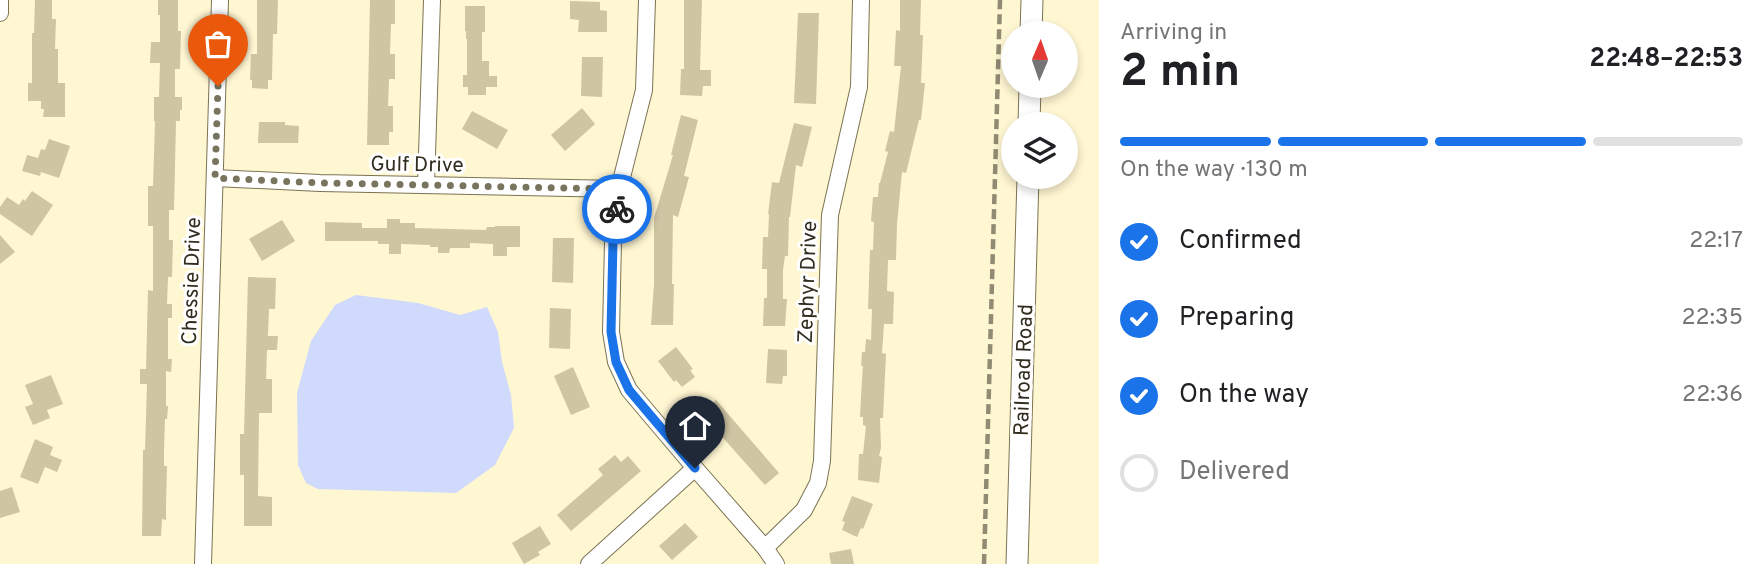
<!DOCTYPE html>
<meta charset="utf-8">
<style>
:root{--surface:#fff;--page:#f6f6f6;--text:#202124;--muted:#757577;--line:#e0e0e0;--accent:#1a73e8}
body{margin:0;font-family:Overpass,sans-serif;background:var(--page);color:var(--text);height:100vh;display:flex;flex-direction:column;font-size:26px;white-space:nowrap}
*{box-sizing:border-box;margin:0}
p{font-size:23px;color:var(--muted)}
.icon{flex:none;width:38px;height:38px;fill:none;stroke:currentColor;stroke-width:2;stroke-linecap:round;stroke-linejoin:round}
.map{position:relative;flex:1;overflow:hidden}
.side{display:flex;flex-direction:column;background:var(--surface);width:665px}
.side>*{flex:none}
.needle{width:46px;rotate:2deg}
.tools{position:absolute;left:1001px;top:21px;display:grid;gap:14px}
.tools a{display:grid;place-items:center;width:77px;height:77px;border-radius:50%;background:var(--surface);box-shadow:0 4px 10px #0003;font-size:35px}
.pin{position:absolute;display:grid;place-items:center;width:60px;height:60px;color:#fff;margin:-72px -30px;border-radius:50% 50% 50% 0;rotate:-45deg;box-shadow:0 0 7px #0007}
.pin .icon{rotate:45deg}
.courier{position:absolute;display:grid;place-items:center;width:70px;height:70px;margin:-35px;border:5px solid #1a73e8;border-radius:50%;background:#fff;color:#222;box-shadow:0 2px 9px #0007}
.headline em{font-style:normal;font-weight:700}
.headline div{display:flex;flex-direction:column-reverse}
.headline{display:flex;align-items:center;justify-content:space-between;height:119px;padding:0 21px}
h1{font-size:46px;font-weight:700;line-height:52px}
.bar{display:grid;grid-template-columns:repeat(4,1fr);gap:10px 7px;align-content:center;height:84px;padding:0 21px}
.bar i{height:9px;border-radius:5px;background:var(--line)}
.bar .current{background:var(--accent)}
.bar p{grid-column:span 4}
ol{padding:0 21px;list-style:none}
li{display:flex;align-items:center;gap:21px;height:77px}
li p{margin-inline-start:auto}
li .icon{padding:7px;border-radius:50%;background:var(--accent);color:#fff;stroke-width:4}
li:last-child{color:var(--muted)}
li i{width:38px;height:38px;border:4px solid var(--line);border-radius:50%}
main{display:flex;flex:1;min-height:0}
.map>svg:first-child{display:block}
</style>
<main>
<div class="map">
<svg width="1099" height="564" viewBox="0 0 1099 564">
<rect width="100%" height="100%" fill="#fff6d2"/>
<path fill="#cfdafd" d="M356,295L418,303L460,315L487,307L498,332L502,362L511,395L514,428L495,465L456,493L318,489L306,483L298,465L297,393L311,341L335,305Z"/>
<g fill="#cec5a3">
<path d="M35,0H52V19H56L55,49H58V83H65V117H43L44,109H41V101H28V83H32V33H34Z"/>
<path d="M158,0H178V31H181L180,69H175V97H182V110H180V121H176L174,210H169V240H173L172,277H168L167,304H172V318H168V359H172L171,372L166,371V406H168L167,419H165L164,450V466H167L166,507V520L162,519L161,536H142L143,450H145L147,384H140V369H146L148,290L153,291V226H148V186H153L155,121H154V97H159L160,63H150L151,42H160V15H158Z"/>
<path d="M257,0H278L277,34H273L272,80H268V89L252,88V80H250L251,54H257Z"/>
<path d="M370,0H395V24H391L390,54H395V79H389L388,106H393V132H389V145H367Z"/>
<path d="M684,0H702L700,70H711V86H703L702,96L680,95L681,69H684Z"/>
<path d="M900,0H921L920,35H923L921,83H925L921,120H919L906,173L902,172L897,224L896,260H888L887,291L894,292L893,324H884L882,353L886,354L883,418H880L881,448L879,456L882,457L879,483L858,480L859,454H863L866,426L863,425V417H860L862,379L863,366H861L862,352H865L866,339L871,340L872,309H868L870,250H873L874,222L871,221L873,197H878L879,183H880L888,152L885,151L890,131L894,132L901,66H894L896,30L900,31Z"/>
<path d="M570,1L600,2V10L607,11V32H578L579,20L570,19Z"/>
<path d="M465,6H485V32H482V61H489V76H497V87H486V95H468V87H463V75H467V39H466V31H465Z"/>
<path d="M798,13H819L816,104L794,103Z"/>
<path d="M582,57H603L602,97L581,96Z"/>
<path d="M582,108L595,124L565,151L551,135Z"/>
<path d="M472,111L508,130L497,149L462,129Z"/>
<path d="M681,115L698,120L684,176L689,177L678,217L673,215L672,284H674L673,325H651L654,284V218L673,155H671Z"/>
<path d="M259,122H285V125L299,126L298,143H258Z"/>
<path d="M794,123L812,127L802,167L796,165L790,217H789L788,256H785L783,270V299H787L785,326H763L764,298H767V269H762L763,237H768L769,214H768L772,182L779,183Z"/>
<path d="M49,139L70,146L59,178L41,172L40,176L22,171L27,155L38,158L41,149L45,150Z"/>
<path d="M32,191L53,205L32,236L0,214V207L7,197L19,205L23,199L25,201Z"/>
<path d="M387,219H400V223H415V228L486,230L487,227H495V226H520V247H507V256H493V244L470,243V248H450L449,253H438V247H430V245L401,244V254H389V244H378V241H325V222L362,223V228H387Z"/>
<path d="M282,220L295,241L262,261L249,239Z"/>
<path d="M0,235L15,252L0,264Z"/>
<path d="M553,238H574L573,283L552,282Z"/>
<path d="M248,277L276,278L275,309H269L268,336H278L277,350H267L266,379H272V413H259L258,496L272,497V526H244V475H240V434H244Z"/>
<path d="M550,308L571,309L570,349L549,348Z"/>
<path d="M676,347L693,369L690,370L695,377L682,387L676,380L674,382L658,361Z"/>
<path d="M768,349L787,350V376H783L782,384L766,383Z"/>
<path d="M573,367L590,407L571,415L554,376Z"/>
<path d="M51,375L63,404L47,410L50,418L33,425L25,407L33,404L25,385Z"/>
<path d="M716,400L779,473L765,485L701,413Z"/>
<path d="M35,439L53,447L50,455L62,460L57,472L45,467L38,484L20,477Z"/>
<path d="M615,455L621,462L628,456L641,471L571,531L557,515L603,475L598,469Z"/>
<path d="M12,487L20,512L0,518V491Z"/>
<path d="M852,496L873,504L863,529L861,528L857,537L842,530L845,522L842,521Z"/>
<path d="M685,523L698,537L672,560L659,546Z"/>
<path d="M540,526L551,544L538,552L540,555L524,564L512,543Z"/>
<path d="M851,549L854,564H831L829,553Z"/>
</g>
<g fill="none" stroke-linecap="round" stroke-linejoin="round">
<g stroke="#7b7353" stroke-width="18">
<g id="street">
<path d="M647,0L644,90L619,189L613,241L611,332L616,362L629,390L695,468L765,548L776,564"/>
<path d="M0,13V0"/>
<path d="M215,178L320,183L619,189"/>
<path d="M426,185L432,0"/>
<path d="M765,548L804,510L818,483L822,461L830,215L859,87L861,0"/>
<path d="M203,564L220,0"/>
<path d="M589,564L695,468"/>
</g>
</g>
<g stroke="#7b7353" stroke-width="23">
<g id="secondary">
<path d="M1031,33L1032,0"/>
<path d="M1029,124L1030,86"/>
<path d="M1017,564L1028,177"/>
</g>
</g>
<use href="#street" stroke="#fff" stroke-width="16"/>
<use href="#secondary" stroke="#fff" stroke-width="21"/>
<path stroke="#918b73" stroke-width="4.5" stroke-dasharray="10 5" stroke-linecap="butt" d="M984,564L1000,0"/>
</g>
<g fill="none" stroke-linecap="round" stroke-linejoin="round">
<path stroke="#79745e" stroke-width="7" stroke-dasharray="0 12.6" d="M218,86L215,178L320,183L619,189L617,209"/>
<path stroke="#1a73e8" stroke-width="9" d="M617,209L613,241L611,332L616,362L629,390L695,468"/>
</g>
<g text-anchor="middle" stroke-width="6" stroke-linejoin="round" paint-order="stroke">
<g font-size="21" fill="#312e20" stroke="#fff">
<text transform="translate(417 164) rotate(1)" y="7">Gulf Drive</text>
<text transform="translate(191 281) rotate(-88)" y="7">Chessie Drive</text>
<text transform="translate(807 282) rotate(-88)" y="7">Zephyr Drive</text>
<text transform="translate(1023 370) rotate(-88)" y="7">Railroad Road</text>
</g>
</g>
</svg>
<div class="tools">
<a><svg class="needle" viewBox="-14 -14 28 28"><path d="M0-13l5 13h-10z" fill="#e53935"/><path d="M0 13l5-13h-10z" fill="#757577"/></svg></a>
<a><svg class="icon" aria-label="layers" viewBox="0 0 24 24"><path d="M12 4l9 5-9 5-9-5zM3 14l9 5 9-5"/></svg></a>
</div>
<div class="pin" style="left:218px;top:86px;background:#ea580c"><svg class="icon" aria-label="bag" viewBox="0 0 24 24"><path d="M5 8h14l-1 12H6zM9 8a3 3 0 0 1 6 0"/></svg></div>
<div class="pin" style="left:695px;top:468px;background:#1f2937"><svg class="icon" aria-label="home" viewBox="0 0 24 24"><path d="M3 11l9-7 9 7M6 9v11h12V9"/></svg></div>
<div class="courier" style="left:617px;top:209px"><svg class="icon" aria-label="bike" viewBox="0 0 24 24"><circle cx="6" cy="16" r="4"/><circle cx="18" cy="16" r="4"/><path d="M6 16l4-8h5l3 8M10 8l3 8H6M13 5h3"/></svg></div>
</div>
<section class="side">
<div class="headline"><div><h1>2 min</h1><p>Arriving in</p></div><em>22:48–22:53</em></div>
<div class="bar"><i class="current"></i><i class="current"></i><i class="current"></i><i></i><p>On the way · 130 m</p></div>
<ol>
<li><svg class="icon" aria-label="check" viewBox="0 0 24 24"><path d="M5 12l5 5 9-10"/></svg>Confirmed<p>22:17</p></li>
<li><svg class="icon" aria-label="check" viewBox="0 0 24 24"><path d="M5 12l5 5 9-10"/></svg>Preparing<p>22:35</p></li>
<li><svg class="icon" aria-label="check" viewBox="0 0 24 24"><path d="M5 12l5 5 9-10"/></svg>On the way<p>22:36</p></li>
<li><i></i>Delivered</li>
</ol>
</section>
</main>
